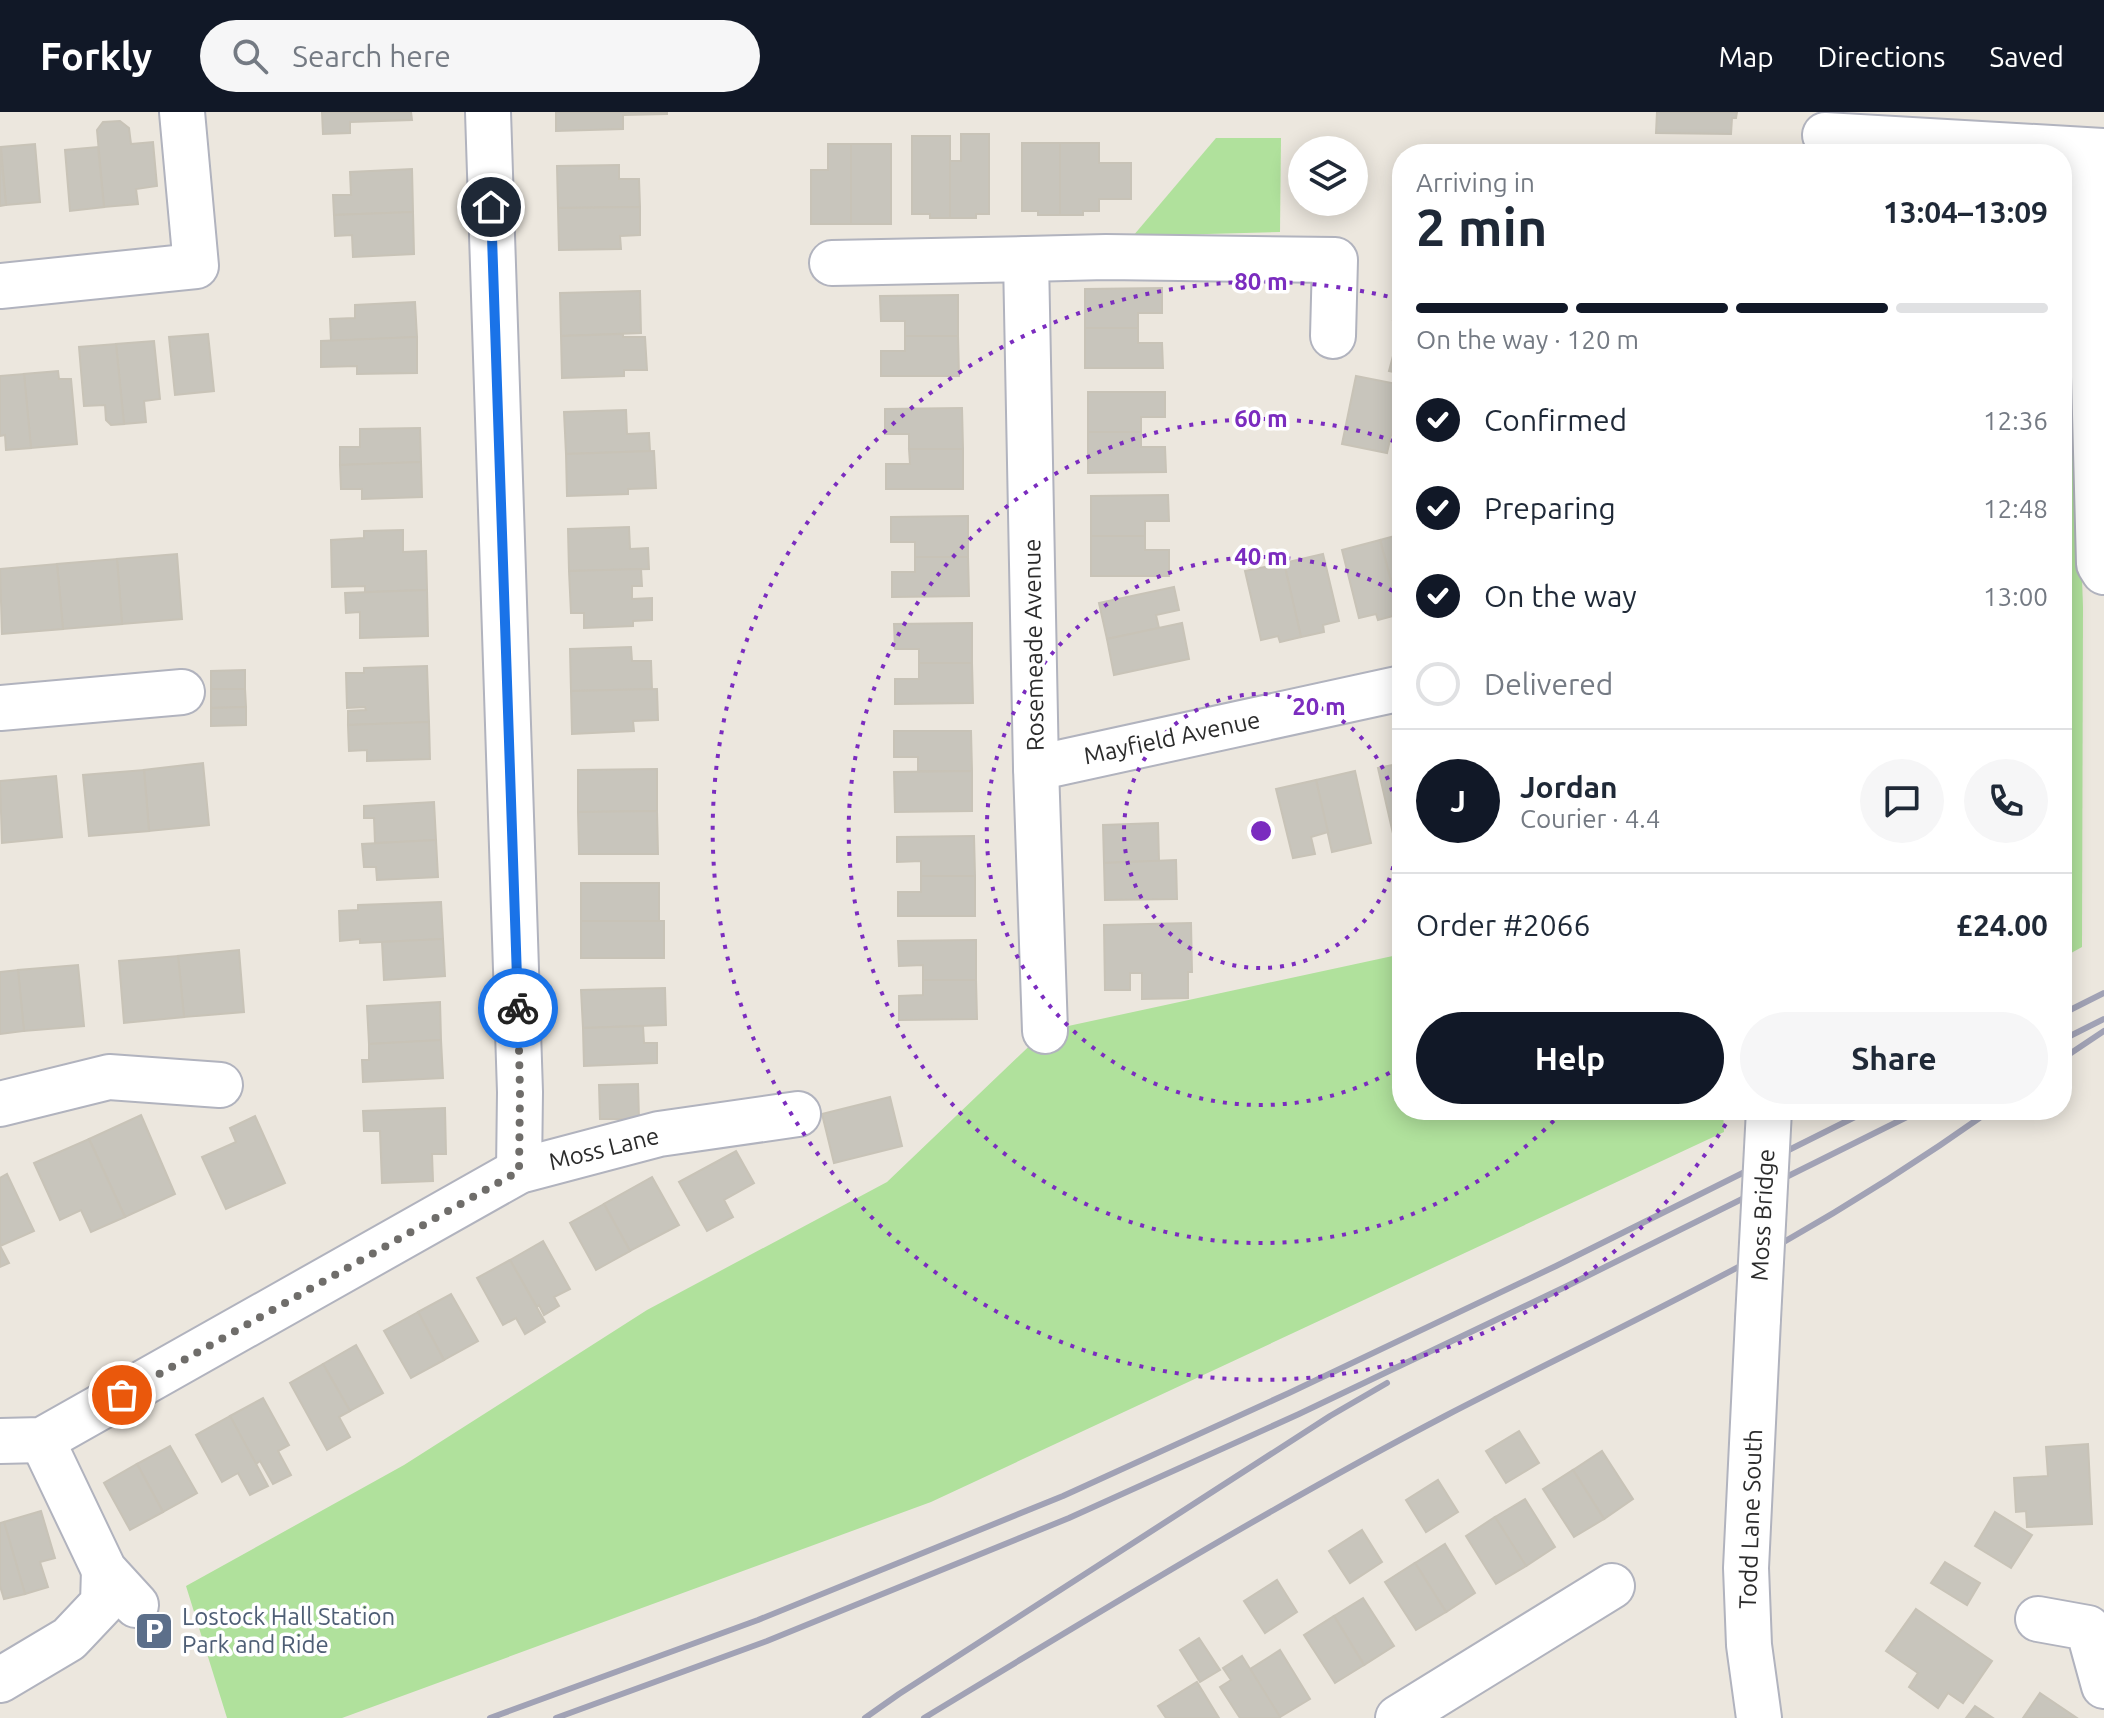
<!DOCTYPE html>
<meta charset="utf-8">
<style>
:root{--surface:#fff;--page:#f6f6f7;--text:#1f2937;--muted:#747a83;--line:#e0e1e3;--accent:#111827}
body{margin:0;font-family:Ubuntu,sans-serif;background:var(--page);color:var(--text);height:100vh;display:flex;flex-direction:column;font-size:30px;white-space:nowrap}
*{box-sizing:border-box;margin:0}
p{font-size:26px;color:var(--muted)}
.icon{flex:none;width:44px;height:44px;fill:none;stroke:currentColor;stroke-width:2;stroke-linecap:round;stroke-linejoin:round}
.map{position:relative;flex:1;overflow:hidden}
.drawer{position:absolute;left:1392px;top:32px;width:680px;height:976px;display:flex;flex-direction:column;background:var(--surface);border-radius:32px;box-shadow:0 4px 20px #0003}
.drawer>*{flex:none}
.controls{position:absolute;left:1288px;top:24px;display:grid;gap:16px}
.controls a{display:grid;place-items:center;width:80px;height:80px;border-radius:50%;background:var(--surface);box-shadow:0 4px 20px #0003;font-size:40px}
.pin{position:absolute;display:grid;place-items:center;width:68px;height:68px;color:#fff;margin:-34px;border:4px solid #fff;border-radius:50%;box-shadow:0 2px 8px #0007}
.courier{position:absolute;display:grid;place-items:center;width:80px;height:80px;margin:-40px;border:6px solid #1a73e8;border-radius:50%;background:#fff;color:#222;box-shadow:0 2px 10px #0007}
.summary em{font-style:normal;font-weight:700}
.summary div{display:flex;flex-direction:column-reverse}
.summary{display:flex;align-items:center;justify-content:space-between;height:136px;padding:0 24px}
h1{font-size:52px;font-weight:700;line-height:60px}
.bar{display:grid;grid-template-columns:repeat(4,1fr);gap:12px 8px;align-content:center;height:96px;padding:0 24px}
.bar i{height:10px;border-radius:6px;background:var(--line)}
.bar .current{background:var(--accent)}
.bar p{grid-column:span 4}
.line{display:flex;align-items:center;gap:20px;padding:0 24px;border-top:2px solid var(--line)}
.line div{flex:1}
.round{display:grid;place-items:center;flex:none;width:84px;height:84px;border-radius:42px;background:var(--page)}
ol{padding:0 24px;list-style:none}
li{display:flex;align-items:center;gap:24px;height:88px}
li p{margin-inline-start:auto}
li .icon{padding:8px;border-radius:50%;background:var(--accent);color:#fff;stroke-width:4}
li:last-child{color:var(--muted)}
li i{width:44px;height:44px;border:4px solid var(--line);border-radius:50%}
.button{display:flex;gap:16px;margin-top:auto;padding:16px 24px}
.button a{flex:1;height:92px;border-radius:48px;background:var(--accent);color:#fff;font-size:32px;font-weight:700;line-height:92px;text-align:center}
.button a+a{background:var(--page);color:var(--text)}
header{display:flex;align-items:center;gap:48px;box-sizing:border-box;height:112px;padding:0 40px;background:var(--accent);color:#fff}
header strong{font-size:38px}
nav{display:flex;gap:44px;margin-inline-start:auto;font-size:28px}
.search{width:560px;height:72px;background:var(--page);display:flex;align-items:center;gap:20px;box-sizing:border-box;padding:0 28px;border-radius:44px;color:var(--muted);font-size:30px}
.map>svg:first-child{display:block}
</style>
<header>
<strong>Forkly</strong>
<div class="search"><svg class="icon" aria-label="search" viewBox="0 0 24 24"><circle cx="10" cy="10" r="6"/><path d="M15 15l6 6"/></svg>Search here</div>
<nav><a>Map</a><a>Directions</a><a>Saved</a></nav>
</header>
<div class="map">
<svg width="2104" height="1606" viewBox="0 0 2104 1606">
<rect width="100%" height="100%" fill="#ece7de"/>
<g fill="#b0e19c">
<path d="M1216,26H1281L1280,120L1133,124Z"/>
<path d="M2062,77L2069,86L2083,495L2082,835L2062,846Z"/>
<path d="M1402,842V998H1723L1724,1020L931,1390L342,1606H227L186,1474L404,1353L647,1198L887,1070L1045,919Z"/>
</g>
<g fill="#c8c5bc" stroke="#c8c3b7" stroke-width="2">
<path d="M322,0H411L412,8L350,10V21L323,22Z"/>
<path d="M556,0H667V2L623,3V17L556,19Z"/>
<path d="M1657,0H1737L1736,6H1732L1731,22L1656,21Z"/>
<path d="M120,9L129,16L131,32L153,30L157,74L136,77L138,92L104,95L97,18L103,10Z"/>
<path d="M961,22H989V102H976V106H950V49H961Z"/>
<path d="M912,24H950V106H930V102H912Z"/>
<path d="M1022,31H1060V103H1038V99H1022Z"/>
<path d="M1060,31H1099V51H1131V87H1099V99H1083V103H1060Z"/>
<path d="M35,32L40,90L6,93L1,35Z"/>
<path d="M828,32H851V112H811V58H828Z"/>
<rect x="851" y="32" width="40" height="80"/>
<path d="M0,35L6,93L0,94Z"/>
<path d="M98,35L104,95L70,99L65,38Z"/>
<path d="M1655,36L1737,39V42H1655Z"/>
<path d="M619,53V67H639L640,95L558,96L557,54Z"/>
<path d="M412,57L413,100L334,103L333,83H351L350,60Z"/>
<path d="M640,95V123L620,124L621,137L559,138L558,96Z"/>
<path d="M413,100L414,142L353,145L352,123L335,124L334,103Z"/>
<path d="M1162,176V201H1138V216H1085V177Z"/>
<path d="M640,179L641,221L561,224L560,181Z"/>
<path d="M958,183V224H905V209H881L880,184Z"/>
<path d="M415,190L417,225L331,229L330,207L355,206V193Z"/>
<path d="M1398,190L1402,191V262L1389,259L1402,210L1393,208Z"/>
<path d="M1085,216H1138V231H1162L1163,256H1085Z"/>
<path d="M208,222L214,279L175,283L169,225Z"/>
<path d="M623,222V225H645L647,258H624V264L562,266L561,224Z"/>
<path d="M905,224H958L959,264H881V239H905Z"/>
<path d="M417,225V261L357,262V254L321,255V229Z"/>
<path d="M154,229L160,287L144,289L146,310L124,312L116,232Z"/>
<path d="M116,232L124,312L111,313L106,308L105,293L84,294L79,235Z"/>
<path d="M58,259L59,267H71L77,332L31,336L24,262Z"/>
<path d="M24,262L31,336L6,338L5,323L0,324V264Z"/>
<path d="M1356,264L1402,273V320L1392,319L1387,341L1342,332Z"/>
<path d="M1088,280H1165V305H1141V320H1088Z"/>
<path d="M962,296L963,337H909V322H885V297Z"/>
<path d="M626,298L627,322L649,321L650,339L566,342L564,300Z"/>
<path d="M420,316L421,350L340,353V335H360V317Z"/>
<path d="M1088,320H1141V335H1165L1166,360L1088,361Z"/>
<path d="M909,337H963V377H886V352H910Z"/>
<path d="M654,339L656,376L628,377V382L567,384L566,342Z"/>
<path d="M421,350L422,385L362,387V377H341L340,353Z"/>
<path d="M1168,383L1169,409H1145V424H1091V384Z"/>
<path d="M968,404V445H915V430H891V405Z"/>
<path d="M629,415L630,437L648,436L649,457L569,459L568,417Z"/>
<path d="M403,418V440L426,439L427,478L365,480V474L332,475L331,428L364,426V419Z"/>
<path d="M1402,422V501L1400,502L1380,428Z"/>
<path d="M1091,424H1145V438H1169V464H1091Z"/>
<path d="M1380,428L1400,502L1378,508L1376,502L1359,506L1342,438Z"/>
<path d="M177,442L182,507L122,512L117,447Z"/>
<path d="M1323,442L1339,509L1323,513L1324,520L1301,525L1284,451Z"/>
<path d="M915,445H968L969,484L892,485V460H915Z"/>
<path d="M117,447L122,512L63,517L57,452Z"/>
<path d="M1284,451L1301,525L1280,530L1278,524L1261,528L1245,459Z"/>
<path d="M57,452L63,517L2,522L0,457Z"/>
<path d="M641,457L642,474H632V487L652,486V508L633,509V514L584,516V501H571L569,459Z"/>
<path d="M1174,475L1179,498L1156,503L1159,516L1107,527L1099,491Z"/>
<path d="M427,478L428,524L360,526V500L346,501L345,481Z"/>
<path d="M972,511V551H919V537H895L894,512Z"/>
<path d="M1182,511L1189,547L1114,563L1107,527Z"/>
<path d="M631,535L632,549H651L652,577L571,579L570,537Z"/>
<path d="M919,551H972L973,591L895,592V567H919Z"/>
<path d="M427,554L429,610L348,613V599L366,598L365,595L347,596L346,561H364V556Z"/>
<path d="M245,558V577H211V559Z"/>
<path d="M211,577H245L246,595L211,596Z"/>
<path d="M657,577L658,608L633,609L634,619L572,622L571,579Z"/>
<path d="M246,595V613L211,614V596Z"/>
<path d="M429,610L430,647L367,649V638L349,639L348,613Z"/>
<path d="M894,619H971L972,659H918V645H894Z"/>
<path d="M203,651L209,713L149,719L144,658Z"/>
<path d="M1402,651V724L1394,726L1378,656Z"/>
<path d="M657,657V699L578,700V658Z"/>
<path d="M144,658L149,719L89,724L83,663Z"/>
<path d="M972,659V699L895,700L894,660Z"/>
<path d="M1355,659L1371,731L1332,740L1316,668Z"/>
<path d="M56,664L62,725L2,731L0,669Z"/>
<path d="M1316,668L1328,720L1311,725L1315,742L1293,746L1276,677Z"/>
<path d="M434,690L436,728L375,731L374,706H364V694Z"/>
<path d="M657,699L658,742H579L578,700Z"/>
<path d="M1158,711L1159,749L1104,751L1103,713Z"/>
<path d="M974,724L975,764H921V749L897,750V725Z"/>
<path d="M436,728L438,765L377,768L376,755H364L362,732Z"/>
<path d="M1176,748L1177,787L1105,788L1104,751Z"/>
<path d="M921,764H975V804H898V780H921Z"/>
<rect x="581" y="771" width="78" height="38"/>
<path d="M441,790L443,827L360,831V827L340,829L339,799L358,798V793Z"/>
<rect x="581" y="809" width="83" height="37"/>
<path d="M1191,811L1192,860H1188V886L1142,887V861H1130V878H1105L1104,813Z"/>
<path d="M443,827L445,864L384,868L382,830Z"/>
<path d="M976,828V868H923V853L899,854L898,829Z"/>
<path d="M239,838L244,900L184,905L178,844Z"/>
<path d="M178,844L184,905L124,911L119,849Z"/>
<path d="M78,853L84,914L24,919L18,858Z"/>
<path d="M18,858L24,919L0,922V860Z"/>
<path d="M923,868H976L977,907L899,908V884L923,883Z"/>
<path d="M665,876L666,913L583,916L581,878Z"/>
<path d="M440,890L441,928L369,932L367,894Z"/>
<path d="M643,914L644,931H657V951L584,954L583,916Z"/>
<path d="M441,928L443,966L363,970L362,948H369V932Z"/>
<path d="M638,972L639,1007H600L599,973Z"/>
<path d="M890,985L902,1034L834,1051L822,1002Z"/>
<path d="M445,996L446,1042H432L433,1069L382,1071L380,1019H364L363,999Z"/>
<path d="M141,1003L175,1082L125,1105L89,1027Z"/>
<path d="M255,1004L285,1071L226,1097L202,1045L236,1030L230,1016Z"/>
<path d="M89,1027L125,1105L91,1120L81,1098L60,1108L34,1051Z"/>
<path d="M736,1039L754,1071L724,1088L733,1105L707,1119L679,1070Z"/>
<path d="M7,1062L34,1119L0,1134L9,1151L0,1155V1066Z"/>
<path d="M652,1065L679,1113L630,1139L604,1092Z"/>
<path d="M604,1092L630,1139L596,1158L570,1111Z"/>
<path d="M543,1129L570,1177L554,1185L559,1194L544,1203L539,1193L537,1195L510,1148Z"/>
<path d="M510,1148L545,1210L525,1222L516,1206L503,1213L477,1166Z"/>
<path d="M451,1182L478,1229L444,1248L418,1200Z"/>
<path d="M418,1200L444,1248L411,1266L384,1219Z"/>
<path d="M356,1233L383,1281L350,1299L323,1252Z"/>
<path d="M323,1252L350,1299L339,1305L350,1325L327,1338L290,1271Z"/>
<path d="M263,1286L289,1333L278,1339L291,1363L273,1372L260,1349L256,1352L230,1304Z"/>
<path d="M230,1304L268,1374L250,1383L238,1361L222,1370L196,1323Z"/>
<path d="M1519,1319L1539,1351L1506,1371L1486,1339Z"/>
<path d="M2088,1332L2092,1412L2027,1415L2026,1399L2016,1400L2014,1366L2048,1364L2046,1335Z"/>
<path d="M170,1334L197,1381L163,1400L137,1352Z"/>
<path d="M1602,1339L1633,1387L1604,1407L1573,1358Z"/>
<path d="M137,1352L163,1400L130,1418L104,1371Z"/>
<path d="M1573,1358L1604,1407L1574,1425L1543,1377Z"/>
<path d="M1438,1368L1458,1400L1426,1420L1406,1388Z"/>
<path d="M1525,1387L1555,1435L1526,1454L1495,1405Z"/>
<path d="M41,1399L55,1446L40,1450L48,1475L25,1482L4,1410Z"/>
<path d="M1995,1400L2032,1423L2011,1456L1975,1434Z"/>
<path d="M1495,1405L1526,1454L1496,1472L1466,1424Z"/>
<path d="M4,1410L25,1482L4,1487L0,1474V1411Z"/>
<path d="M1362,1418L1382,1450L1350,1471L1329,1439Z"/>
<path d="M1445,1432L1475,1481L1446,1500L1415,1451Z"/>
<path d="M1945,1450L1980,1471L1967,1493L1931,1471Z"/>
<path d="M1415,1451L1446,1500L1416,1518L1385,1470Z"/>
<path d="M1277,1468L1297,1500L1265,1521L1244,1489Z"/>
<path d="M1363,1486L1394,1534L1364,1553L1334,1504Z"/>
<path d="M1916,1497L1992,1549L1963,1591L1948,1581L1938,1596L1909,1575L1918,1561L1886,1539Z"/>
<path d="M1334,1504L1364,1553L1335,1571L1304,1523Z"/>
<path d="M1199,1526L1220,1558L1200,1570L1180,1538Z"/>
<path d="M1280,1538L1310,1587L1280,1605L1250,1557Z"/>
<path d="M1242,1544L1280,1605L1279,1606H1240L1220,1575L1231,1568L1223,1556Z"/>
<path d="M1197,1570L1219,1606H1166L1158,1594Z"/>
<path d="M2040,1581L2077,1606H2023Z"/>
<path d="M1975,1594L1993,1606H1966Z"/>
</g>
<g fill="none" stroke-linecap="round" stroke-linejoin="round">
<g stroke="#b1b3be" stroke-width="48">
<g id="minor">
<path d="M488,0L520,980L519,1059"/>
<path d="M1825,23L2104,39"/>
<path d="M2088,39L2099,452L2104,460"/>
<path d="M832,151L1026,147"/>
<path d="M0,174L196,154L182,0"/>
<path d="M0,596L182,580"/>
<path d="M1036,656L1402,576"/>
<path d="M1045,919L1036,656L1026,147L1106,145L1335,148L1333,224"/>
<path d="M0,992L109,965L220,973"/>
<path d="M1758,1207L1746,1456L1749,1533L1759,1606"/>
<path d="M42,1328L104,1458L136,1493"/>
<path d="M0,1329L42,1328L519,1059L659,1022L798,1002"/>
<path d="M2038,1507L2088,1516L2104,1574"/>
<path d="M0,1568L69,1527L103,1491L104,1458"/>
<path d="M1398,1606L1612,1474"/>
</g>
</g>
<use href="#minor" stroke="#fff" stroke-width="44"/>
<g stroke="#a1a2b5" stroke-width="6">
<path d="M2062,902L2104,881"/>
<path d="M2062,928L2104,907"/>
<path d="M2062,947L2104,919"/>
<path d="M490,1606L758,1508L1063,1384L1289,1281L1556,1154L1869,998"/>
<path d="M556,1606L767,1529L1069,1406L1299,1302L1565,1175L1921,998"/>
<path d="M865,1606L899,1582L1330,1304L1387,1271"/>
<path d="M924,1606C1096,1502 1269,1396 1447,1303C1557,1246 1669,1194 1777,1134C1851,1092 1922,1047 1991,998"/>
</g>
<g stroke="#b1b3be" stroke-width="48" stroke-linecap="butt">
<path id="minor-bridge" d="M1758,1207L1769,998"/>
</g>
<use href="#minor-bridge" stroke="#fff" stroke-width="44"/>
</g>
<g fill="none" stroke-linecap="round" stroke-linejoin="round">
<path stroke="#6f6d6a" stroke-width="8" stroke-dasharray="0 14.4" d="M122,1283L519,1059L520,980L518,896"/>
<path stroke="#1a73e8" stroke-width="10" d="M491,95L518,896"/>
</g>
<g fill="none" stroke="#7b2cbf" stroke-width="4" stroke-dasharray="4 8">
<circle cx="1261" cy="719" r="137"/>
<path d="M1400 955A274 274 0 1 1 1400 483"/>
<path d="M1562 1000A412 412 0 1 1 1402 332"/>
<path d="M1732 1002A549 549 0 1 1 1398 187"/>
</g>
<defs>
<g id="parking-square" transform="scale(2)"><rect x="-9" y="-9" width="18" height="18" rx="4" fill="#5c6f8a" stroke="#fff"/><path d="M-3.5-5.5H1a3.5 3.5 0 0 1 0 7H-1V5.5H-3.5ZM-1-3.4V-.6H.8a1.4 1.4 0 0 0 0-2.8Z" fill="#fff"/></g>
</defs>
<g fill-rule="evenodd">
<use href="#parking-square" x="154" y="1519"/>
</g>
<g text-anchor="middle" stroke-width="7" stroke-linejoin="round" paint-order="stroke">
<g font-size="24" fill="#2b2b2b" stroke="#fff">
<text transform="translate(1034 533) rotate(-91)" y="8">Rosemeade Avenue</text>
<text transform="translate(1172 626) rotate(-12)" y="8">Mayfield Avenue</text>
<text transform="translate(604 1037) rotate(-14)" y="8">Moss Lane</text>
<text transform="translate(1763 1103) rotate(-87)" y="8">Moss Bridge</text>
<text transform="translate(1751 1407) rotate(-88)" y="8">Todd Lane South</text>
</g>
<g font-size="24" fill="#4e5e75" stroke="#fff" text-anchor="start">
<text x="182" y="1513">Lostock Hall Station<tspan x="182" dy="28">Park and Ride</tspan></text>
</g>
</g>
<circle cx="1261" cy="719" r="12" fill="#7b2cbf" stroke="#fff" stroke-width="4"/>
<g font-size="24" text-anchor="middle" font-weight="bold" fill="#7b2cbf" stroke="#fff" stroke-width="7" stroke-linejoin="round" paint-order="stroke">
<text x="1261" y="178">80 m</text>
<text x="1261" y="315">60 m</text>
<text x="1261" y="453">40 m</text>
<text x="1319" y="603">20 m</text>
</g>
</svg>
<div class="controls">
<a><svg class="icon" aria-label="layers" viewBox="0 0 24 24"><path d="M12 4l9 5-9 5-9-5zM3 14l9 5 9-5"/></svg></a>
</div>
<div class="pin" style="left:122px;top:1283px;background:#ea580c"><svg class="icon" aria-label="bag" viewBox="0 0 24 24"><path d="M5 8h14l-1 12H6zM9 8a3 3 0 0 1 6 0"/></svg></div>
<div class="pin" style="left:491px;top:95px;background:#1f2937"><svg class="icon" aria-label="home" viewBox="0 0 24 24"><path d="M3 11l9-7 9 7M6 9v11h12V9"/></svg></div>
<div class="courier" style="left:518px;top:896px"><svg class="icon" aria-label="bike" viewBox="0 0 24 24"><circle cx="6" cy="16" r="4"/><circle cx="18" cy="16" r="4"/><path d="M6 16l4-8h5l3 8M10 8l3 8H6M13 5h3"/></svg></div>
<section class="drawer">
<div class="summary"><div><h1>2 min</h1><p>Arriving in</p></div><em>13:04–13:09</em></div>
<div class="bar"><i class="current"></i><i class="current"></i><i class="current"></i><i></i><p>On the way · 120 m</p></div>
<ol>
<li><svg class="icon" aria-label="check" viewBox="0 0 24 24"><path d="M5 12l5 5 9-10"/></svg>Confirmed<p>12:36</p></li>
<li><svg class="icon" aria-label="check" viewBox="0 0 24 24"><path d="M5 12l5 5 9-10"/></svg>Preparing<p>12:48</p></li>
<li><svg class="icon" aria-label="check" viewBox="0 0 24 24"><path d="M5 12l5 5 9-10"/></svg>On the way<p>13:00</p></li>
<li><i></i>Delivered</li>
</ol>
<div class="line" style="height:144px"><b class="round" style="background:var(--accent);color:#fff">J</b><div><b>Jordan</b><p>Courier · 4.4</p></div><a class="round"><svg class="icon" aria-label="chat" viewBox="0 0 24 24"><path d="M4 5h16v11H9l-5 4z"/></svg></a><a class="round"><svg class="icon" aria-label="phone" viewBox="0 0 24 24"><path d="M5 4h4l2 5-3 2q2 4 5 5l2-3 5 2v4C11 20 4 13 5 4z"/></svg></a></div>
<div class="line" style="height:104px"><div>Order #2066</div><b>£24.00</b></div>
<div class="button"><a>Help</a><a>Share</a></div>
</section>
</div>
